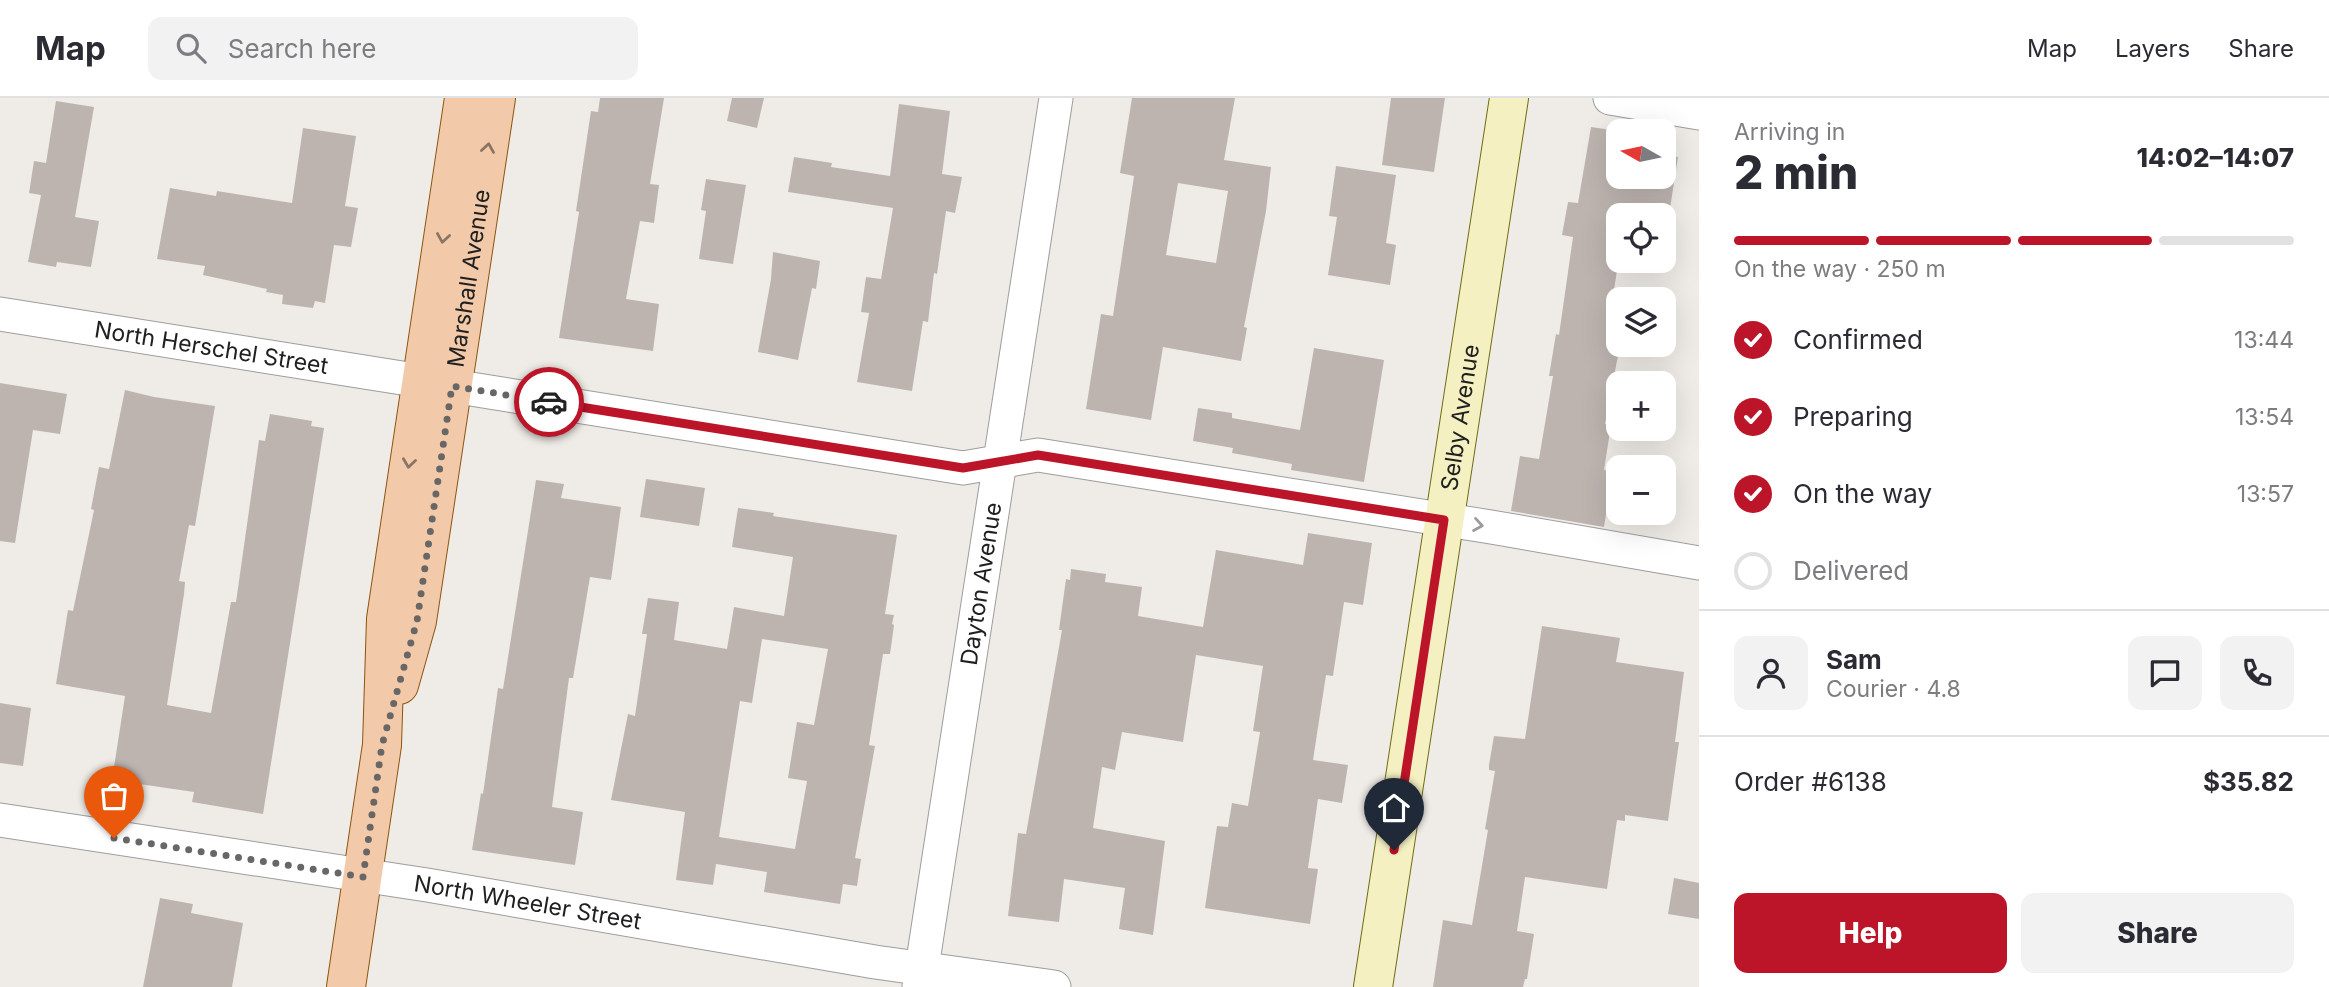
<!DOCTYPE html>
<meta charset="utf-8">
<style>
:root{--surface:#fff;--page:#f2f2f3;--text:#2b2b33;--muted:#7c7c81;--line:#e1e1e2;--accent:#bc1428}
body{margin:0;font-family:Inter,sans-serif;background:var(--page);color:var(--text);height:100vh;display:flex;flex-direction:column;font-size:26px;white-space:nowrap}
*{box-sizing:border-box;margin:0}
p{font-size:23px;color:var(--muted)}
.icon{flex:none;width:38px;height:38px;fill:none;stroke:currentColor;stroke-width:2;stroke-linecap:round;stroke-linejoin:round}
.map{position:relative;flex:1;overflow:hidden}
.drawer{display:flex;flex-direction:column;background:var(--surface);width:630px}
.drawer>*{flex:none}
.needle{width:46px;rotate:279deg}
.buttons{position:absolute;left:1606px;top:21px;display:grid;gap:14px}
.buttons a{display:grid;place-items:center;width:70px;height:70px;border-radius:14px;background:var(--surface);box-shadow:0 7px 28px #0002;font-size:35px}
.pin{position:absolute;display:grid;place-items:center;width:60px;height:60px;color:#fff;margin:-72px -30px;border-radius:50% 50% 50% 0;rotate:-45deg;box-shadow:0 0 7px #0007}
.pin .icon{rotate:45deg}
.courier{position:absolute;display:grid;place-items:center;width:70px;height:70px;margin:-35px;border:5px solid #bc1428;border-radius:50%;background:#fff;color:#222;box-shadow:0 2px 9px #0007}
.headline em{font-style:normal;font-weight:800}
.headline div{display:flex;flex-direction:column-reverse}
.headline{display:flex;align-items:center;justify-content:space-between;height:119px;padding:0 35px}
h1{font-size:46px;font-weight:800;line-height:52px}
.bar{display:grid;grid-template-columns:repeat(4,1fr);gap:10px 7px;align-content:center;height:84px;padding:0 35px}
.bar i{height:9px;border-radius:5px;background:var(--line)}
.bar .current{background:var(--accent)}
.bar p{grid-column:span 4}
.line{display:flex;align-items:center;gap:18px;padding:0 35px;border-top:2px solid var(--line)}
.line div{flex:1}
.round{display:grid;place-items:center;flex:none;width:74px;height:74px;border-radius:14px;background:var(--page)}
ol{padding:0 35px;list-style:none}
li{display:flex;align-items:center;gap:21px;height:77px}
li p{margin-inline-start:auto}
li .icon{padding:7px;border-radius:50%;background:var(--accent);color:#fff;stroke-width:4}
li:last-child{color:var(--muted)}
li i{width:38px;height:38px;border:4px solid var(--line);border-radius:50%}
.primary-button{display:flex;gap:14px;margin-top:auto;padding:14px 35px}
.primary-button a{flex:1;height:80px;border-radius:14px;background:var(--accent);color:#fff;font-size:28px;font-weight:800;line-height:80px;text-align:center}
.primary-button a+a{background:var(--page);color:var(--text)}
header{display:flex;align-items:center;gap:42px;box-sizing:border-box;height:98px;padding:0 35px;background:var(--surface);border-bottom:2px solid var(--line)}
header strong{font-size:33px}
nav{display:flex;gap:38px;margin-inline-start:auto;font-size:24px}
.search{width:490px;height:63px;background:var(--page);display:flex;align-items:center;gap:18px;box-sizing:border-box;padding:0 24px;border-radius:14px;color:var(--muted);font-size:26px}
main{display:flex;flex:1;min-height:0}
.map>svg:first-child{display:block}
</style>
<header>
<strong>Map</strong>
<div class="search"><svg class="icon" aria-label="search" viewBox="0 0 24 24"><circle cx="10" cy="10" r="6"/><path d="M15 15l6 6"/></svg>Search here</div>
<nav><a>Map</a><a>Layers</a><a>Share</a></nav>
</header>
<main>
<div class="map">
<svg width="1699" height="889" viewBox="0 0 1699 889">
<rect width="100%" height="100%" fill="#efece7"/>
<g fill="#bdb4b0" fill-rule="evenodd">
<path d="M600,0H664L650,86L659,87L654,125L640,123L626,201L659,206L653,253L559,240L579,114L576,113L591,13L598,14Z"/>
<path d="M732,0H764L757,30L727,23Z"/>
<path d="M1132,0H1235L1224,62L1271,69L1266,113L1244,229L1247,230L1241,263L1163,249L1151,322L1086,311L1101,216L1113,218L1134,78L1120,75ZM1178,85L1228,93L1216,165L1166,157Z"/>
<path d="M1391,0H1445L1434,74L1382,67Z"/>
<path d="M56,3L94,9L75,119L99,123L91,169L57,164L56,169L28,164L41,97L29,95L34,63L46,65Z"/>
<path d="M899,6L950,13L942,76L962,79L955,115L946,113L937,176L934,175L928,224L923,223L912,293L857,284L869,215L861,214L866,179L881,181L893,110L788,94L794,59L832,65L831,69L890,78Z"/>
<path d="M1591,29L1619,33V79H1664V41L1673,42L1671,58L1678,59L1669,117H1619V159L1613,199L1620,200L1615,235L1619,236L1620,247L1605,326L1611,327L1604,372L1619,374V406L1608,404L1604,429L1511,413L1520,358L1539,361L1553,278H1549L1556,236L1559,237L1573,139L1562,137L1568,104L1578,105Z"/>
<path d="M303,30L356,38L345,108L358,110L351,149L334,147L325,205L315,203L313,210L282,206L283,197L266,194L267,191L203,177L205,168L157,161L170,90L216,98L217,93L292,105Z"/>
<path d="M1336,68L1396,77L1386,145L1396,147L1390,187L1328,177L1337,119L1329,118Z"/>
<path d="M706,81L746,87L733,166L699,161L706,113L701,112Z"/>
<path d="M773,154L820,163L816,191L812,190L798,262L758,254L771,181Z"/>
<path d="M1314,250L1384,262L1364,384L1291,372L1292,366L1232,355L1233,350L1193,343L1198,310L1232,315V320L1300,332Z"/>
<path d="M0,285L67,296L60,336L33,332L15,445L0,443Z"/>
<path d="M125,292L154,299L215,308L195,428L189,427L179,483L185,484L184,496L167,607L211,615L231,504H236L259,342L265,343L270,316L312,323L311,328L324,330L263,716L192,704L194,694L112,682L125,598L56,586L68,512L73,513L94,412L91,411L99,369L109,371Z"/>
<path d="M646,381L705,390L699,428L640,419Z"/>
<path d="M536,382L564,386L561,400L621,409L611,482L590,479L573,580H569L552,709L583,714L575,767L472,752L481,695L483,696L498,590L503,591Z"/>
<path d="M738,410L774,415L773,418L897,437L885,516L894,517L892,526L894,527L890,556H883L869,647L875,648L855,760L861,761L857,788L843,786L840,806L764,794L767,774L716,766L713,787L676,782L685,714L611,702L628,616L635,618L647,536H642L648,500L679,504L674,542L727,551L734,509L784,518L793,459L732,449ZM762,541L828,551L814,627L797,624L788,680L807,683L795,751L719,739L740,603L752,605Z"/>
<path d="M1308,435L1372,445L1363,507L1344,504L1333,578L1326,577L1313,662L1348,667L1342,705L1318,701L1308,770L1318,771L1310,826L1205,810L1217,728L1228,729L1232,705L1248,708L1260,634L1253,633L1263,568L1196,557L1183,644L1122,634L1115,672L1102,669L1093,730L1165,743L1153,837L1119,831L1125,790L1064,781L1059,824L1008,818L1018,735L1026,736L1062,532H1059L1066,481L1070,482L1071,471L1106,476L1105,484L1142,489L1138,518L1203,529L1216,452L1303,467Z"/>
<path d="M1542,528L1620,540L1616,564L1684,574L1675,644H1679L1668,723L1625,717V723L1617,722L1607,791L1525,779L1517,833L1534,836L1527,881H1525L1523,889H1433L1443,822L1472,827L1488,732L1485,731L1495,673L1489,672V667L1494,638L1525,641Z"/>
<path d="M0,605L31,610L23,668L0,665Z"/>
<path d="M1674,780L1699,785V821L1668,816Z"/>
<path d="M160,800L193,806L191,815L243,825L232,889H143Z"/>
</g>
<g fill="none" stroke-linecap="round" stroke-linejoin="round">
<g stroke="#9d9d9d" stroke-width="35">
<g id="street">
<path d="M1610,0L1699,15"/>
<path id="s1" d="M0,216L421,283"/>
<path d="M452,288L963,370L1038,357L1491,429L1699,465"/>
<path id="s2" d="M0,722L427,787L875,864L1054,889"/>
<path id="s3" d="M919,889L1056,0"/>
</g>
</g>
<g stroke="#6e6c10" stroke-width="40">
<g id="secondary">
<path id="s4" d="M1373,889L1509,0"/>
</g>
</g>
<g stroke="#8d540f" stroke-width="40">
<g id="primary">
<path id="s5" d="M399,587L417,523L496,0"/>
<path d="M346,889L382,647L386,521L464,0"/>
</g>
</g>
<use href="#street" stroke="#fff" stroke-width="33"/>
<use href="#secondary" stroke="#f4f0c1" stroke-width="38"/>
<use href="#primary" stroke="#f3caa9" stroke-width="38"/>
</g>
<defs><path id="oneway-chevron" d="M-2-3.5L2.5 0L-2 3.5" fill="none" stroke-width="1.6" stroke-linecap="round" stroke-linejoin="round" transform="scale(1.75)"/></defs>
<g stroke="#8a7564">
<use href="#oneway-chevron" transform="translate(488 50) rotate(-81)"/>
<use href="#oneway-chevron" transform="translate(443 140) rotate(99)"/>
<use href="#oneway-chevron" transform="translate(409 365) rotate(98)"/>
</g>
<use stroke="#9b9b9b" href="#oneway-chevron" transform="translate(1478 427) rotate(9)"/>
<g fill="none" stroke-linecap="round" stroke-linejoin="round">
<path stroke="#686766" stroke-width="7" stroke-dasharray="0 12.6" d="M114,740L363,779L382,647L417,523L452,288L549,304"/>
<path stroke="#bc1428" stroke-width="9" d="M549,304L963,370L1038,357L1444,422L1394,752"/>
</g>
<g text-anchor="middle" stroke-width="7" stroke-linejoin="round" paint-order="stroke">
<g font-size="23" fill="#202020" stroke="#fff">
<text dy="8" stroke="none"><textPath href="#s5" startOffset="413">Marshall Avenue</textPath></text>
<text dy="8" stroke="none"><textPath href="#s1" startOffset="214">North Herschel Street</textPath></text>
<text dy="8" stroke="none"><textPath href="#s4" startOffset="576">Selby Avenue</textPath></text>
<text dy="8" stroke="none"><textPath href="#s3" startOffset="408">Dayton Avenue</textPath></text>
<text dy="8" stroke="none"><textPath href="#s2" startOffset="534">North Wheeler Street</textPath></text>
</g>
</g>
</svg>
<div class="buttons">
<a><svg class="needle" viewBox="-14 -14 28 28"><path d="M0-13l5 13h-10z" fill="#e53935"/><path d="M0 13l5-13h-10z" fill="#7c7c81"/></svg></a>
<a><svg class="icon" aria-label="locate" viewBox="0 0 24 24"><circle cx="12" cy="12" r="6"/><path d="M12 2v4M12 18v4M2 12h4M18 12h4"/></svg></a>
<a><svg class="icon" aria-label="layers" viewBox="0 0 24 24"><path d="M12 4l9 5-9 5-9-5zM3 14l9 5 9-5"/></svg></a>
<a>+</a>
<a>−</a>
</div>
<div class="pin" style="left:114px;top:740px;background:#ea580c"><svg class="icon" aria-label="bag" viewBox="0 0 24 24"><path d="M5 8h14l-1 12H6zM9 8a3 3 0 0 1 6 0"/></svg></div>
<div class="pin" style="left:1394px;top:752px;background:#1f2937"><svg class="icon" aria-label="home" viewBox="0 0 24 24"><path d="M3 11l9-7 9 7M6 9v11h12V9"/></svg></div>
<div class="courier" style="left:549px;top:304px"><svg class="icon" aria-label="car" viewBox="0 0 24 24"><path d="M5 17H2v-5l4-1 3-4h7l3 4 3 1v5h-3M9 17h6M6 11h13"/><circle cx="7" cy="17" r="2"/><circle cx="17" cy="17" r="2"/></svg></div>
</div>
<section class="drawer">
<div class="headline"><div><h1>2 min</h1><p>Arriving in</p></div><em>14:02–14:07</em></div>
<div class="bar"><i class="current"></i><i class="current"></i><i class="current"></i><i></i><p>On the way · 250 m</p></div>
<ol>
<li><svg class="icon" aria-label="check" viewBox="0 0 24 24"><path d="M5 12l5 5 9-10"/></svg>Confirmed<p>13:44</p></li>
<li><svg class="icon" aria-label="check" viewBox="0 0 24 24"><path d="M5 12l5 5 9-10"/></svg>Preparing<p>13:54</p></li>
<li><svg class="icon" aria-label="check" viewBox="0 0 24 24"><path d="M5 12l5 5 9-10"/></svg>On the way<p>13:57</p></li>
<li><i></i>Delivered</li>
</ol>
<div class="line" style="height:126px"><a class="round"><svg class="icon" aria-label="person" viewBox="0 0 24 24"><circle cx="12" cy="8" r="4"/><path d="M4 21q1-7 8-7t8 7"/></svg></a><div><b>Sam</b><p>Courier · 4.8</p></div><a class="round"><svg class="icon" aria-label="chat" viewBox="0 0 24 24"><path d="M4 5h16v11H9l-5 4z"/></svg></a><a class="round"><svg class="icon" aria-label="phone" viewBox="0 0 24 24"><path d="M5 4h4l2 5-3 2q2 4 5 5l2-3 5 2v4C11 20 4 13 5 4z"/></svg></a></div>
<div class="line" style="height:91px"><div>Order #6138</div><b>$35.82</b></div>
<div class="primary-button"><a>Help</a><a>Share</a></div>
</section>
</main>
